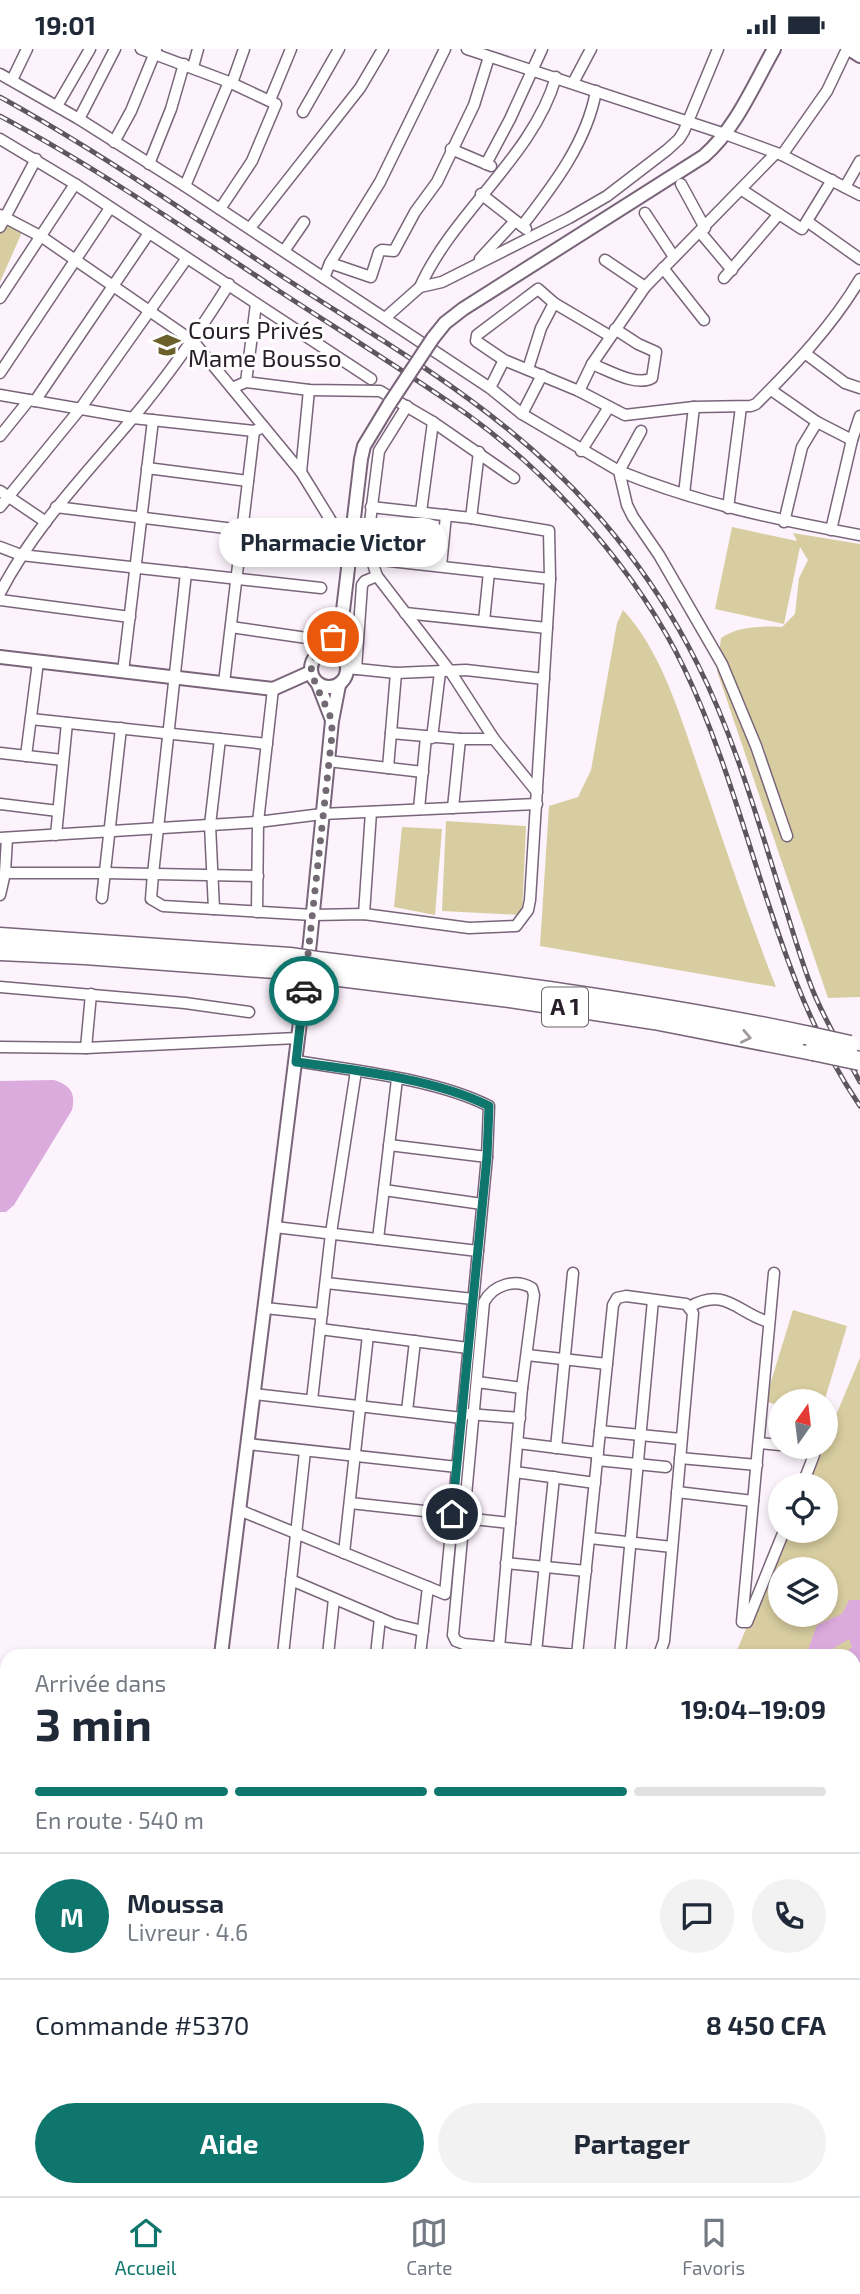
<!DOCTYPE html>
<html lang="fr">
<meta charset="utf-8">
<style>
:root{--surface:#fff;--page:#f2f2f3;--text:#1f2937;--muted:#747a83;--line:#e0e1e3;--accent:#0f766e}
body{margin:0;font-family:"Exo 2",sans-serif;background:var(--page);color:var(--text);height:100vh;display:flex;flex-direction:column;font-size:26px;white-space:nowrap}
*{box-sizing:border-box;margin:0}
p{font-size:23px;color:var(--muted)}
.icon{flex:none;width:38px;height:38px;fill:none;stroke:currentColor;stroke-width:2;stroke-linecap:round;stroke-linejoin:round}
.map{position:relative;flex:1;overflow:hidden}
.drawer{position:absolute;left:0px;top:1600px;width:861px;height:548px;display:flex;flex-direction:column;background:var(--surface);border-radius:21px 21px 0 0;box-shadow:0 4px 10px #0003}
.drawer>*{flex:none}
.needle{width:46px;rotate:14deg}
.buttons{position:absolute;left:768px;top:1340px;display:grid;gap:14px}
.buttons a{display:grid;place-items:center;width:70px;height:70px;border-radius:50%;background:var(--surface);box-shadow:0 4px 10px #0003;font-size:35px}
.pin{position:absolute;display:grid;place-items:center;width:60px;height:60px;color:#fff;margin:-30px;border:4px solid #fff;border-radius:50%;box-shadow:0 2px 7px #0007}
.courier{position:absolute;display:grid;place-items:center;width:70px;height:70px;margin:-35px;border:5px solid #0f766e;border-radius:50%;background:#fff;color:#222;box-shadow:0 2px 9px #0007}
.bubble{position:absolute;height:49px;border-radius:24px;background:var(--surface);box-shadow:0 4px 10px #0003;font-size:23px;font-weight:700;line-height:49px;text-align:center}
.overview em{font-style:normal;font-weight:700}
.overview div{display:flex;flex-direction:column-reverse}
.overview{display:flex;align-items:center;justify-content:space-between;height:119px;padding:0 35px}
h1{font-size:46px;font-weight:700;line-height:52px}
.bar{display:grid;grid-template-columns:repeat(4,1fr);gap:10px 7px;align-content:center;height:84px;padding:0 35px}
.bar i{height:9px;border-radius:5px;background:var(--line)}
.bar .on{background:var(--accent)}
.bar p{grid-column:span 4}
.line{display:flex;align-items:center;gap:18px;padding:0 35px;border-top:2px solid var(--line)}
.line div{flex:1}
.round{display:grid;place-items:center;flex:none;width:74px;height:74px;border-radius:37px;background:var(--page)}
.button{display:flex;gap:14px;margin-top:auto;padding:14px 35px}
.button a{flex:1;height:80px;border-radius:42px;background:var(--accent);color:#fff;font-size:28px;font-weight:700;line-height:80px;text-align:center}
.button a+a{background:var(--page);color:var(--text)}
.status{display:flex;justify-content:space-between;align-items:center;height:49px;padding:0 35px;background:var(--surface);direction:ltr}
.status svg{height:19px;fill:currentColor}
.menu{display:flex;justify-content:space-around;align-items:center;height:98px;border-top:2px solid var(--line);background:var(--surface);font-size:19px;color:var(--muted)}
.menu a{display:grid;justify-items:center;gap:4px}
.menu .on{color:var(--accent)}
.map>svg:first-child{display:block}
</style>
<div class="status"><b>19:01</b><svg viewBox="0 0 49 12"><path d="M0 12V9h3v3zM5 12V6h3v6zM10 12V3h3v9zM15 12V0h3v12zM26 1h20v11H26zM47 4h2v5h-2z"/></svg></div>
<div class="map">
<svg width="860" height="2147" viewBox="0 0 860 2147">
<rect width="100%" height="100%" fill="#fcf3fc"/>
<g fill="#d8cda0" fill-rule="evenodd">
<path d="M0,169L23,181L0,233Z"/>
<path d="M732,478L797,492L793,484L860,495V948L828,949L717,622L721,589C738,577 761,577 782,578L795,565L799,529L808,511L800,498L784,575L715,560Z"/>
<path d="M623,561C663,603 683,676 702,730C726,800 749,870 776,938L540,897L549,757L578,748L591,721L617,574Z"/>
<path d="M446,772L526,777L522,866L442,862Z"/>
<path d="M402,778L442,780L435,866L394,858Z"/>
<path d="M793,1261L847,1277L824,1353H780V1357L765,1352Z"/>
<path d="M860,1309V1962L854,1961V1606H735L787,1482H826V1437H806L823,1398H826V1390ZM780,1521H826V1566H780Z"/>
<path d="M0,2076L7,2077V2140H89L88,2147H0Z"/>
<path d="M765,2140H827L823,2147H758Z"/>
</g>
<g fill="#dcabde">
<path d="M54,1031C70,1036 76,1044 72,1061L14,1156L6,1163H0V1032Z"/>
<path d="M849,1551H860V1648H854V1606H842L852,1598L849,1590L822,1606H806L817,1576L842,1565Z"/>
</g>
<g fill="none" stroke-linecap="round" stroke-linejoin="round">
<g stroke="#79657a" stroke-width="13">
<g id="minor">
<path d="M141,0L229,33L276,55L252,112L220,160"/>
<path d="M467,0L725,85L782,106L860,146"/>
<path d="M193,18L198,0"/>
<path d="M0,25L79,70L185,137L490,339L522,365L619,422L627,456L633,468L659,506L722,615L756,697L787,787"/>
<path d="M12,31L27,0"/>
<path d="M232,34L244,0"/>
<path d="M573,34L591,0"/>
<path d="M270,51L291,0"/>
<path d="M57,57L90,0"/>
<path d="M303,63L339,0"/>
<path d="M79,70L115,0"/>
<path d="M0,90L75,135L371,330"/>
<path d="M114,93L131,62L156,1"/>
<path d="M451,100L491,117"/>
<path d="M782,106L827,42L847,0"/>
<path d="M149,115L171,60L184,15"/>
<path d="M486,115L510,70L542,0"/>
<path d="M681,135L705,179"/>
<path d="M185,137L229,33"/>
<path d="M845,138L860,112"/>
<path d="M742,141L802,180L832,131"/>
<path d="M481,145L526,180"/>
<path d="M645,164L674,208"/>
<path d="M0,166L42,188L193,292L301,423L336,480"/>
<path d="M808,173L860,210"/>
<path d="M522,177C553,137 587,93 596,42"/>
<path d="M0,178L36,110"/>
<path d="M250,179L360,39L383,0"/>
<path d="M700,183L732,221"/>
<path d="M284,202L304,173"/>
<path d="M480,210L515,172"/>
<path d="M605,211L645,238"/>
<path d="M330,214L371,228L379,203L382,201L394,202L415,163L437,133L474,56L489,8"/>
<path d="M663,219L704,271"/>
<path d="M324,229L330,214L380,133L445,0"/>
<path d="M724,229L779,165"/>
<path d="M420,238C454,162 533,108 556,28"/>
<path d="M0,249L75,135"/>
<path d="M385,269L420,238L442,233L569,169L607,147L667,101L679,90L684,82L718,0"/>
<path d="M610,287L554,254L538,240L477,286L476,292L504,311L579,342L625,366L694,358L751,357L756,355C795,316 832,277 860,230"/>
<path d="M806,305L845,334L860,339"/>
<path d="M592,315C608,321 636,338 652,329L656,303L638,295L615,280"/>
<path d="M528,320L541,279L554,254"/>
<path d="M0,324L110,159"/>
<path d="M246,333L256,255"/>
<path d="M232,339L246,333L309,341L380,342L433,373L514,429"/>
<path d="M490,339L504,311"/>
<path d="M771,341L817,373L852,391"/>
<path d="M579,342L592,315L645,238L776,104"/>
<path d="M0,346L133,369L254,382L264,378"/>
<path d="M35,352L149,184"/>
<path d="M407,357L379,402L367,497L377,527L450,622L494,690L537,743"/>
<path d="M522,365L542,326"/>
<path d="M641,382L619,422C697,454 778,471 860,486"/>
<path d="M0,387L29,351"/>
<path d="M581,402L609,358"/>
<path d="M147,419L248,432"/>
<path d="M301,423L309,341"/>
<path d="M0,442L46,473"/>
<path d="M684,445L694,358"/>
<path d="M0,458L80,360L187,209"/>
<path d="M56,458L242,481"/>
<path d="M728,459L741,358"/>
<path d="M421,463L433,373"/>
<path d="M471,469L479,403"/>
<path d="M784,473L802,398L817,373"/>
<path d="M831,481L852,391L860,367"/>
<path d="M0,498L21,506L321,539"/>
<path d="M372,510L550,530"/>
<path d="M441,517L446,466"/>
<path d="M186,524L153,825L151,850L163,857L313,866L364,865L469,879L516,877L528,861L530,851L550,530L549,482L471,469L371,458"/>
<path d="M0,544C34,478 85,426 132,370C168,327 199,283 229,235"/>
<path d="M0,551L130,568"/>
<path d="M405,564L547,579"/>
<path d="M484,572L489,523"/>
<path d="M231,578L307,589L312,592L320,604"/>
<path d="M348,619L396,624L466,621L544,630"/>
<path d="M356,620L362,536L365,532L377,527"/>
<path d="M123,623L153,371"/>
<path d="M224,634L254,382"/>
<path d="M31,670L267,695"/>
<path d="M391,684L460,690H494"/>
<path d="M432,689L440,623"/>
<path d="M0,704L63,711"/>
<path d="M26,707L38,613"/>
<path d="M328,712L423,723"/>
<path d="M388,719L396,624"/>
<path d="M0,755L58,762"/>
<path d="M453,759L460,690"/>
<path d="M419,760L426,688"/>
<path d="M56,786L67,674"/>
<path d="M0,789L258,773L322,765L537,755"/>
<path d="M5,824H105L258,827"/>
<path d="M0,846L5,824L7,789"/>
<path d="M102,849L121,679"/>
<path d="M214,860L210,776L220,690"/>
<path d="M257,863L258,773L273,640"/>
<path d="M364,865L371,763"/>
<path d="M0,938L185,954L249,963"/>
<path d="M0,998L86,999L298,989"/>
<path d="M86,999L91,945"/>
<path d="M389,1096L487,1108"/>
<path d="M384,1141L482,1155"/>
<path d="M275,1178L478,1202"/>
<path d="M378,1190L397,1030"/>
<path d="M774,1224L742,1573H747L784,1482"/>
<path d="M326,1234L473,1250"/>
<path d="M689,1258C726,1237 737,1264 769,1273"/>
<path d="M265,1259L322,1265"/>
<path d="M320,1280L468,1299"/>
<path d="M527,1306L607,1315"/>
<path d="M477,1333L522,1339"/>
<path d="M254,1345L462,1369"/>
<path d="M312,1351L331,1184L356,1022"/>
<path d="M407,1362L415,1292"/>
<path d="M468,1365L520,1369"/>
<path d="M600,1382L681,1390"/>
<path d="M518,1394L598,1404"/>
<path d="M759,1394L780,1396"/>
<path d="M248,1395L457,1418"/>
<path d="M556,1399L573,1224"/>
<path d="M680,1409L757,1416"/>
<path d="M597,1411L666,1418"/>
<path d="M515,1423L595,1434"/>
<path d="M802,1437L814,1406L812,1400L804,1398"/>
<path d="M677,1443L753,1452"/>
<path d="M350,1454L452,1465"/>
<path d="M239,1461L445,1545L487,1108L489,1057C436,1030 355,1022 296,1012"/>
<path d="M464,1469L510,1474"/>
<path d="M590,1489L672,1498"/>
<path d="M344,1504L368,1286"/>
<path d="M506,1514L586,1522"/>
<path d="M291,1531L394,1575L423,1582"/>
<path d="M499,1599L522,1339L534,1246L532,1239C515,1229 493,1236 484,1253L453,1586L456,1592L464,1595L575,1606"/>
<path d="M536,1603L554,1428"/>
<path d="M283,1606L305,1402"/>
<path d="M328,1606L334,1550"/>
<path d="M376,1606L380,1569"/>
<path d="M420,1606L428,1538"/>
<path d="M577,1606L613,1256L617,1249L626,1247L686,1255L693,1264L664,1592L659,1606"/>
<path d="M620,1606L653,1251"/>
<path d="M429,2140L433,2147"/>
<path d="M587,2140L591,2147"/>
<path d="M206,2147V2140"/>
<path d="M245,2147L248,2140"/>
<path d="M314,2147L318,2140"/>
<path d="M353,2147L356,2140"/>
<path d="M402,2147L405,2140"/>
<path d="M474,2147L485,2140"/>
<path d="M565,2147L576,2140"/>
</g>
</g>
<g stroke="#79657a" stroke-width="16">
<g id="tertiary">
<path d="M849,0L860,7"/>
<path d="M433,289L445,274L463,260L704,107C736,79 753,37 774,0"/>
<circle cx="329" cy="620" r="18"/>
<path d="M0,608L273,640L311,623"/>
<path d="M343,608L342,570L361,410L364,397L390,354"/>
<path d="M318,635L332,671"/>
<path d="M221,1606L310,893L332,672L339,636"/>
<path d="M153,2147V2140"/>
</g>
</g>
<g stroke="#79657a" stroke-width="21">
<g id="motorway">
<path d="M0,888L290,908"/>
<path d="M0,902L85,906L288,921"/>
<path d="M317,912C480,932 644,952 805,986"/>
<path d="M315,925L510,949L654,971L813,1002"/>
</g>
</g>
<use href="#minor" stroke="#fff" stroke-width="10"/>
<use href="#tertiary" stroke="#fff" stroke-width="12"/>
<use href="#motorway" stroke="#fff" stroke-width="18"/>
<g stroke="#5e555e" stroke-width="5">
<g id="rail">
<path d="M0,48C96,101 186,163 277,224C355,275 437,322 509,381C587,444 652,524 697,614C737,693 760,780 787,864C795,890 803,917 813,942C826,974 844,1003 860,1033"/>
<path d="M0,67C97,119 187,181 279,242C342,283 406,323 468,366C553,427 639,525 684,619C752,760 771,927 860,1057"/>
</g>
</g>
<use href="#rail" stroke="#fff" stroke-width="2.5" stroke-dasharray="8" stroke-linecap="butt"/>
<g stroke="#79657a" stroke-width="16" stroke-linecap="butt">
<path id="tertiary-bridge" d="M390,354L433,289"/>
</g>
<g stroke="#79657a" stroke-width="21" stroke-linecap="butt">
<g id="motorway-bridge">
<path d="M290,908L317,912"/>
<path d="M288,921L315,925"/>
<path d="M805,986L850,996"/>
<path d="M813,1002L860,1012"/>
</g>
</g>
<use href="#tertiary-bridge" stroke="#fff" stroke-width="12"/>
<use href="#motorway-bridge" stroke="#fff" stroke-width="18"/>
</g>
<defs><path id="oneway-chevron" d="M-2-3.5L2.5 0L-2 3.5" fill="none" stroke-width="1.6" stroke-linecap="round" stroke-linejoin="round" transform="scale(1.75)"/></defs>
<use stroke="#9e9a9e" href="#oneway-chevron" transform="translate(746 988) rotate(12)"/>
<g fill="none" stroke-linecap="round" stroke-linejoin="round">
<path stroke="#726972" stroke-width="7" stroke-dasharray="0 12.6" d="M304,942L332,686C332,681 332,675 331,670C327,656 307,625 312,613C316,604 327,596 333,588"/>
<path stroke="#0f766e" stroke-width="9" d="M304,942L296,1013C355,1021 436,1030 489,1057L487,1108L452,1465"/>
</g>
<defs>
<g id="school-bare" transform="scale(2.1)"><path d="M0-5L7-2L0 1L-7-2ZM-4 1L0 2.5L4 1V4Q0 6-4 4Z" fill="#6b5f2c" stroke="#fff" stroke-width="2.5" paint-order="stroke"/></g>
</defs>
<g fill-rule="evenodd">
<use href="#school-bare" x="167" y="296"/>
</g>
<g text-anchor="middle" stroke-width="6" stroke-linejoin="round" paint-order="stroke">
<rect fill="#fff" stroke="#686268" stroke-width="2" x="542" y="938.5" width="46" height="39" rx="5"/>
<g font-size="23" font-weight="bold" fill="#271e27">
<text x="565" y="966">A 1</text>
</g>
<g font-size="24" fill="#271e27" stroke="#fff" text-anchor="start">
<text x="188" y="290">Cours Privés<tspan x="188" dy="28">Mame Bousso</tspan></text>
</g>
</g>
</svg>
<div class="buttons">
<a><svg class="needle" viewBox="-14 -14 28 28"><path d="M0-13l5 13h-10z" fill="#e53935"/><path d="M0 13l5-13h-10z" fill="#747a83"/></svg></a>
<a><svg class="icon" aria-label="locate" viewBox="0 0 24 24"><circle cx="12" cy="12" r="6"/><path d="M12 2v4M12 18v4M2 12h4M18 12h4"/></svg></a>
<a><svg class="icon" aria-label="layers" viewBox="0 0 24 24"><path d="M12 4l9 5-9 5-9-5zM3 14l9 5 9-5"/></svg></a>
</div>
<div class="pin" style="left:333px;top:588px;background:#ea580c"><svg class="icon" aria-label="bag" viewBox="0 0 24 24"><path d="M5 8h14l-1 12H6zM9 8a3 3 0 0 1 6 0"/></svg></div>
<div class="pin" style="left:452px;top:1465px;background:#1f2937"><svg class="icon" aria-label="home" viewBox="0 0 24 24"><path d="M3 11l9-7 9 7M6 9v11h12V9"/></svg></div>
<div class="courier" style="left:304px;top:942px"><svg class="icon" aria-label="car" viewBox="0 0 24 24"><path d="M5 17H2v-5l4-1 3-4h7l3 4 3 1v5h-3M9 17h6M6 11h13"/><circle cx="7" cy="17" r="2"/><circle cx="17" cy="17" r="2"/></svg></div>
<div class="bubble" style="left:219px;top:469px;width:228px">Pharmacie Victor</div>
<section class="drawer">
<div class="overview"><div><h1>3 min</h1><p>Arrivée dans</p></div><em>19:04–19:09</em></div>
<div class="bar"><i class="on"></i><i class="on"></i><i class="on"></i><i></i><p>En route · 540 m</p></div>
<div class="line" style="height:126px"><b class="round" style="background:var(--accent);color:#fff">M</b><div><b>Moussa</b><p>Livreur · 4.6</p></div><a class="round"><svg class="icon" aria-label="chat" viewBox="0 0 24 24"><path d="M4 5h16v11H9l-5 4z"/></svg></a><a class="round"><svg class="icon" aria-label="phone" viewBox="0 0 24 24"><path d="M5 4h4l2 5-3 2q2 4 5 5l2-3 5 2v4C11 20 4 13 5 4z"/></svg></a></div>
<div class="line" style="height:91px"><div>Commande #5370</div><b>8 450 CFA</b></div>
<div class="button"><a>Aide</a><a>Partager</a></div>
</section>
</div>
<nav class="menu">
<a class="on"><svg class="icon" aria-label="home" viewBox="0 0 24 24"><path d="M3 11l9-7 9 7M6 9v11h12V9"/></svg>Accueil</a>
<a><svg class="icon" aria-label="map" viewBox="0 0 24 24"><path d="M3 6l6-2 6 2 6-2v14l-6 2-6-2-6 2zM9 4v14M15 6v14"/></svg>Carte</a>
<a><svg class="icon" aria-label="saved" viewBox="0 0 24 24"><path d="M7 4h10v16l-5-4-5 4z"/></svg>Favoris</a>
</nav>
